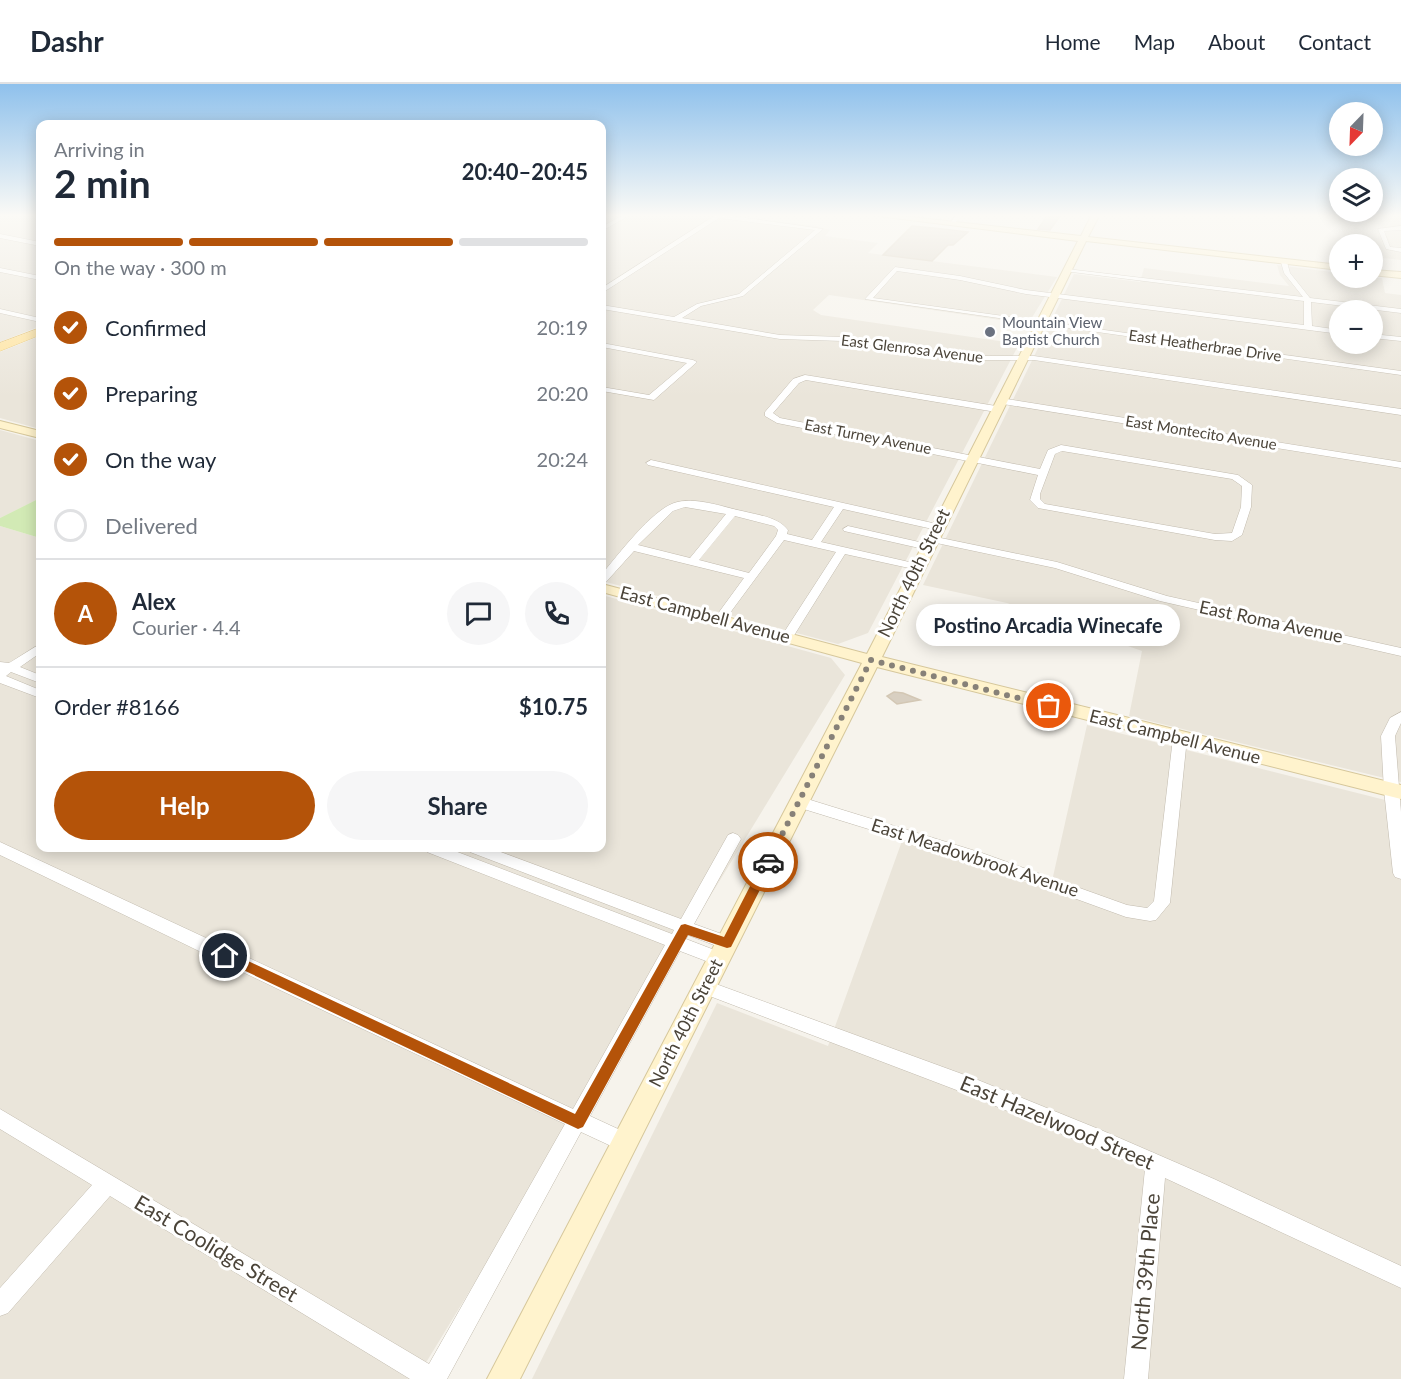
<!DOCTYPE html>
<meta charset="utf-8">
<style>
:root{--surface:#fff;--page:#f6f6f7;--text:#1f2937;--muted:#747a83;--line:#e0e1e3;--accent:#b45309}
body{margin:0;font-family:Lato,sans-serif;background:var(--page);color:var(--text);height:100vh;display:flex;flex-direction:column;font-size:22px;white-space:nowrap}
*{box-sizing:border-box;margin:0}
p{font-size:20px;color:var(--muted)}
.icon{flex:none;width:33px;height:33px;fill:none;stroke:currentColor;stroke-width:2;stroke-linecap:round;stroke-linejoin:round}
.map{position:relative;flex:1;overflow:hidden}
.side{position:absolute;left:36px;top:36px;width:570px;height:732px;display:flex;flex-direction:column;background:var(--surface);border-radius:12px;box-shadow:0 3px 15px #0003}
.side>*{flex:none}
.needle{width:39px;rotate:203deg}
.controls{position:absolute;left:1329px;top:18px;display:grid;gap:12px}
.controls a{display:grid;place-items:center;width:54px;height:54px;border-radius:50%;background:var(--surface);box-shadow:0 3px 15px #0003;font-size:30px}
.pin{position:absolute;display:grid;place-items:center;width:51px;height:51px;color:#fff;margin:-26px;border:3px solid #fff;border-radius:50%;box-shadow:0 2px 6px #0007}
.courier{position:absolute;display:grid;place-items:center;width:60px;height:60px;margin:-30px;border:4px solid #b45309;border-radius:50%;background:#fff;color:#222;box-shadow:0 2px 8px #0007}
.bubble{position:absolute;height:42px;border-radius:21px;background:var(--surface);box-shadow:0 3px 15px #0003;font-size:20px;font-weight:700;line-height:42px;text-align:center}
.overview em{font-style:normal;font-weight:700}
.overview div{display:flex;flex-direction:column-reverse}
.overview{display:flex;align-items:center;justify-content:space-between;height:102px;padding:0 18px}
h1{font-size:39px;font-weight:700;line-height:45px}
.bar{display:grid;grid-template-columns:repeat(4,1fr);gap:9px 6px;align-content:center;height:72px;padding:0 18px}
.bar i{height:8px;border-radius:4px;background:var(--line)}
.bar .active{background:var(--accent)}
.bar p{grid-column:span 4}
.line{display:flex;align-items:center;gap:15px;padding:0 18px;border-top:2px solid var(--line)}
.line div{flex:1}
.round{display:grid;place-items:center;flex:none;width:63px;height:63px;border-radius:32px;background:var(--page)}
ol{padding:0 18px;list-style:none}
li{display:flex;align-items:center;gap:18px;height:66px}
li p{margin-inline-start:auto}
li .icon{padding:6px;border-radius:50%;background:var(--accent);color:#fff;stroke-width:4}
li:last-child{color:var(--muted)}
li i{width:33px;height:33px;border:3px solid var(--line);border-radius:50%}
.action{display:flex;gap:12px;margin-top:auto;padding:12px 18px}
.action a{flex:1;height:69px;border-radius:36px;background:var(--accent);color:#fff;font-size:24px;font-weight:700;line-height:69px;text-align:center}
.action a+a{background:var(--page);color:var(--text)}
header{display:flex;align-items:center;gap:36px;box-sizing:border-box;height:84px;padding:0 30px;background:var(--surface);border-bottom:2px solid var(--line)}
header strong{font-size:28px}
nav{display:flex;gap:33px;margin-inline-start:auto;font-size:21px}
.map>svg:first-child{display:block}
</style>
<header>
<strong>Dashr</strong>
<nav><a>Home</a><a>Map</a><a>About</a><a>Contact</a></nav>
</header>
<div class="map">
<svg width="1401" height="1295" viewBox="0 0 1401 1295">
<rect width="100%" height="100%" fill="#f6f3ec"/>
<g fill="#eae5da" fill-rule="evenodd">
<path d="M0,132H40V242L0,258Z"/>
<path d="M602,132H732L816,142L830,146L825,152L878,159L868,169L1057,193L1028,240L829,211L813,226L821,231L1019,260L868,549L838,560L602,497Z"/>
<path d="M1338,132H1401V176L1373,173L1372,160H1346Z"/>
<path d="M1277,181L1339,189L1340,194H1382L1385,209L1401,211V698L1129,632L1142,567L1007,519L923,501L1074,190L1140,198L1144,184L1289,202L1280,191ZM1340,226H1372V260H1340Z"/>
<path d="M40,252V345L0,334V268Z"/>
<path d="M0,346L40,357V414L0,434Z"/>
<path d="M0,442L40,454V764H602V511L831,574L845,591L416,1295H0Z"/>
<path d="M1087,641L1401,720V1295H532L717,919L828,962L902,757L1050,806Z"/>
</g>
<path fill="#d2eab5" d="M40,414V454L0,442V434Z"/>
<g fill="#d8cfc1" stroke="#d3c7b4" stroke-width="1.5">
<path d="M1047,132H1060L1050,146L1038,145Z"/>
<path d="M912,142L934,144L968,148L953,161H948L932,177L883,171Z"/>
<path d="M894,608L903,609L920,616L897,620L887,612Z"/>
</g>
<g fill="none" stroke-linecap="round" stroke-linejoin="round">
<g stroke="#c2bbae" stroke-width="1">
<g id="street">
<path d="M621,132H628L602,147V143Z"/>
<path d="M714,132H733L823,145L743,212L701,222L682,234L780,251L843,253L961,272H1034L1401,325V331L1034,276H961L843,257L780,255L602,225V221L674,233L697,220L739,210L815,146L719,134L602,209V204Z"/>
<path d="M955,132H961L953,141H949Z"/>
<path d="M1401,142V146L1384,147L1390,163L1401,164V168L1386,165L1378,145Z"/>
<path d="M0,150L40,158V162L0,154Z"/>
<path d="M1284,176L1287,178L1290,189L1310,214L1401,225V229L1311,218L1312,242L1340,246V250L1026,210L960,196L897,187L873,214L1401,287V291L865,215L895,183L960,192L1026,206L1304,241V217L1064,187L1067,185L1303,213L1284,189L1281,178Z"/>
<path d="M0,184L40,192V196L0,188Z"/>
<path d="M0,225L40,234V238L0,229Z"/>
<path d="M1372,250L1401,253V257L1372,254Z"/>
<path d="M602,259L693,276L697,278L654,316L602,307V303L649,311L687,279L602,263Z"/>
<path d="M805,291L996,322L1000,325L996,328L806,296L799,299L773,329L780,334L1040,385L1048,366L1061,361L1238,391L1252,401L1251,423L1242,451L1232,457L1215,456L1038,424L1030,416L1038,391L777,339L765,332V328L793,295ZM1062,367L1232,395L1242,402L1241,423L1232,449L1215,450L1045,420L1040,415V410L1055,370Z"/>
<path d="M1000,314L1401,378V384L997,319V315Z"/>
<path d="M651,376L937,440L942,443L937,446L843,425L821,458L918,480L923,483L918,486L845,470L793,553L787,557L781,553L836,468L784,456L724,537L720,539L714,535L744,494L634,467L606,498L602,499V490C618,471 651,427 674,419C694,412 723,423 742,427C758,431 778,433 788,446L787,450L812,456L834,423L648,381L646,379ZM685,423L726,430L690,474L638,461L673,427ZM735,432L774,442L778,446L776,452L749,489L699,476Z"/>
<path d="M848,442L928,460L933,463L928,466L844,447L843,445Z"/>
<path d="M931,452L1057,478L1167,512L1401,564V572L1160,517L1055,484L927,457L926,455Z"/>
<path d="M40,560V569L20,583L40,591V599L11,588L6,592L40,606V614L0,599V578L9,579Z"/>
<path d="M1401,628V639L1395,652L1401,728V795L1395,793L1393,789L1384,706L1381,652L1390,634Z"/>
<path d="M1180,650L1187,654L1170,819L1156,836L1150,837L1126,833L972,777L794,722L792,718L794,714H804L982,769L1127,821L1147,824L1154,817L1173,654Z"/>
<path d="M733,749L738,751L741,755L694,840L733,854L735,859L733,864L727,866L688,851L686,855L725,870L728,875L725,880L719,882L680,867L590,1032L631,1051L634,1058L631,1065L624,1068L581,1048L447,1295H410L110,1112L8,1229L0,1232V1204L92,1101L0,1045V1025L429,1280L565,1040L280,906L0,771V758L573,1025L665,861L427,768L425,764H447L672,850L674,846L470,768L467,764H490L681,835L728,751Z"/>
<path d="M705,896L973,994L1101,1046L1214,1095L1401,1182V1204L1165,1094L1148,1295H1124L1145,1085L967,1010L699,908L696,903L699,898Z"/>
</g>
</g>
<g stroke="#d6c79b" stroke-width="2">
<g id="secondary">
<path d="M878,132H902L1081,152L1091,132H1099L1088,153L1340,181V186L1086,157L882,573L1401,701V715L877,583L520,1295H487L862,579L602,508V500L867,570L1078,157Z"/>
<path d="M1372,186L1401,188V194L1372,191Z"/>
<path d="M0,337L40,347V354L0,344Z"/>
</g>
</g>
<g stroke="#e6c16a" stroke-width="1">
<path id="primary" d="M40,244V251L0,267V259Z"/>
</g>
<use href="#street" fill="#fff" fill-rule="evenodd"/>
<use href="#secondary" fill="#fff3cd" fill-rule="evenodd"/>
<use href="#primary" fill="#ffe39c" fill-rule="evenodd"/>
</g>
<linearGradient id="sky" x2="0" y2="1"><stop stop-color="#8fc1ec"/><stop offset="0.42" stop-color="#fbfaf6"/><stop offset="1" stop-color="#fbfaf6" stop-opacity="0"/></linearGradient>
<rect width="1401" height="313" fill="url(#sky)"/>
<path fill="#b45309" d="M768,774L774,778L731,863L727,864L688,851L583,1043L578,1045L220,875L218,872L220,868H229L575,1030L681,841L685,840L724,853L764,775Z"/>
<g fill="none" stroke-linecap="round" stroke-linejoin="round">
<path stroke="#878178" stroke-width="6" stroke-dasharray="0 10.8" d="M768,778L871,576L1049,622"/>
</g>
<circle fill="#6b7280" stroke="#fff" stroke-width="2" cx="990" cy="248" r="6"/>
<g text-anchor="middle" stroke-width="6" stroke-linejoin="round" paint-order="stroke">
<g font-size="15" fill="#5b616d" stroke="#fff" text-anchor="start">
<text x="1002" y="244">Mountain View<tspan x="1002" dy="17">Baptist Church</tspan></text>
</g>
<g font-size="15" fill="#4b4439" stroke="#fff">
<text transform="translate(1205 262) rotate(8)" y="5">East Heatherbrae Drive</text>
<text transform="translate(912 265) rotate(7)" y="5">East Glenrosa Avenue</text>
<text transform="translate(1201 349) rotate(9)" y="5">East Montecito Avenue</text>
<text transform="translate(868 353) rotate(11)" y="5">East Turney Avenue</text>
</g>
<g font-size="18" fill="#4b4439" stroke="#fff">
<text transform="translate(914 489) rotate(-64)" y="6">North 40th Street</text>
<text transform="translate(705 531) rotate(15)" y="6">East Campbell Avenue</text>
<text transform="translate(1271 538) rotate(12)" y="6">East Roma Avenue</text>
<text transform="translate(1175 653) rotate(14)" y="6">East Campbell Avenue</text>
<text transform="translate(975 774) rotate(18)" y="6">East Meadowbrook Avenue</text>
<text transform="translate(686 939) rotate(-63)" y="6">North 40th Street</text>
</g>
<g font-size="21" fill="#4b4439" stroke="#fff">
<text transform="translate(1057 1039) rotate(23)" y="7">East Hazelwood Street</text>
<text transform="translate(216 1165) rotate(31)" y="7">East Coolidge Street</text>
<text transform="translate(1146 1188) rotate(-85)" y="7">North 39th Place</text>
</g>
</g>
</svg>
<div class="controls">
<a><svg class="needle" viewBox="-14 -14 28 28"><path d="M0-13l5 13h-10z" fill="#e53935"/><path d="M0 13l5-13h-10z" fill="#747a83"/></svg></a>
<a><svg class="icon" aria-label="layers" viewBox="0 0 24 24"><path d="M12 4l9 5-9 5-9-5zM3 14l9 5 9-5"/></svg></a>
<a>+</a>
<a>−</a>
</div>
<div class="pin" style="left:1049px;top:622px;background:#ea580c"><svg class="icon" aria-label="bag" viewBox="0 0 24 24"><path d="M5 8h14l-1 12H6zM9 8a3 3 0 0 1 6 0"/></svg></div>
<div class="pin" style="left:225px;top:872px;background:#1f2937"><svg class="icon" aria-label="home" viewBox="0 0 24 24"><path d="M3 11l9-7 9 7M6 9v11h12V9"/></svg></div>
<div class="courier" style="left:768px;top:778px"><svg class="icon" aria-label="car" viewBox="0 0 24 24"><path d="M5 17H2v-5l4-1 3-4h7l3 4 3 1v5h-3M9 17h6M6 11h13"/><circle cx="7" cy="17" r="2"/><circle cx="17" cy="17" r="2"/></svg></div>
<div class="bubble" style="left:916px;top:520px;width:264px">Postino Arcadia Winecafe</div>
<section class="side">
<div class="overview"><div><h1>2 min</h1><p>Arriving in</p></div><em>20:40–20:45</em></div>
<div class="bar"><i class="active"></i><i class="active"></i><i class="active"></i><i></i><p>On the way · 300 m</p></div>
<ol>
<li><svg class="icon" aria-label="check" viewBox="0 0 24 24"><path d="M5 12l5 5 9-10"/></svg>Confirmed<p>20:19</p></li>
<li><svg class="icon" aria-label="check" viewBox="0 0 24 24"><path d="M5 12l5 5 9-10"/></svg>Preparing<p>20:20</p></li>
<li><svg class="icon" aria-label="check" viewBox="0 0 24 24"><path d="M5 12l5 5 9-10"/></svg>On the way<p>20:24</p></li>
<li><i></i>Delivered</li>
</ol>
<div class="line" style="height:108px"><b class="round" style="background:var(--accent);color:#fff">A</b><div><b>Alex</b><p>Courier · 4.4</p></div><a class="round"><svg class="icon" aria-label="chat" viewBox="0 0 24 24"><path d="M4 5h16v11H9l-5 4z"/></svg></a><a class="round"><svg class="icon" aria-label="phone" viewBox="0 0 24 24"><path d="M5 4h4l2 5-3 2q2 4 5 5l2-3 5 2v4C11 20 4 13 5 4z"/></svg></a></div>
<div class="line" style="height:78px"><div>Order #8166</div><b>$10.75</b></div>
<div class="action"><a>Help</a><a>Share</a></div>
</section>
</div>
